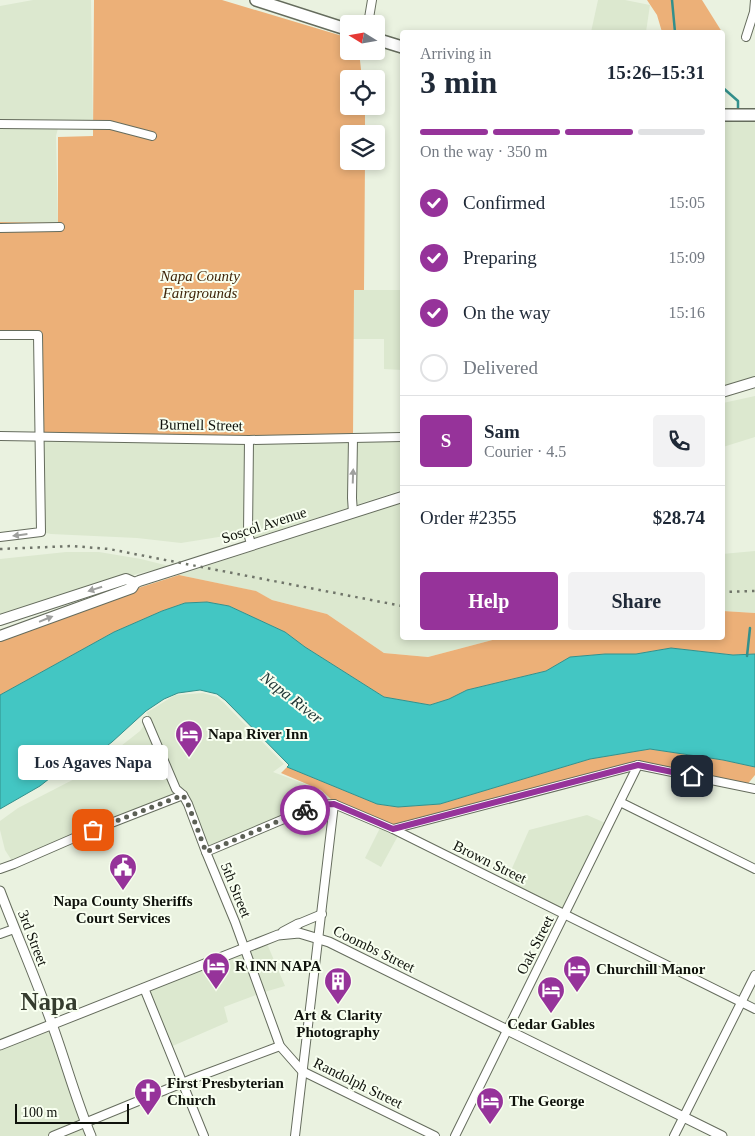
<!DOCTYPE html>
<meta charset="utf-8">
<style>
:root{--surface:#fff;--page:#f2f2f3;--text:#1f2937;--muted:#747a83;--line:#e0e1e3;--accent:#96339a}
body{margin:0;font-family:"Times New Roman",serif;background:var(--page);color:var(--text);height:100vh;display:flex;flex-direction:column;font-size:19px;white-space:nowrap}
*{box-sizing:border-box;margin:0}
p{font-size:16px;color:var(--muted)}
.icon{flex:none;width:28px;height:28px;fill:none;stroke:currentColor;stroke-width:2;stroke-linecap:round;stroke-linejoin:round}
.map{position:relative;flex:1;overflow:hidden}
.side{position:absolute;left:400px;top:30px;width:325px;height:610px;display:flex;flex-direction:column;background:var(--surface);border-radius:5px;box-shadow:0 2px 8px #0003}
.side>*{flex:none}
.needle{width:32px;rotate:281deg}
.fabs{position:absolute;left:340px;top:15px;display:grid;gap:10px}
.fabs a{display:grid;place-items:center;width:45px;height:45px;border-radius:5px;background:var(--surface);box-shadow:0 2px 8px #0003;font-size:25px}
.scale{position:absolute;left:15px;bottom:12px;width:114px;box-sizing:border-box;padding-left:5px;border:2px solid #0f120c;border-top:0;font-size:14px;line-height:18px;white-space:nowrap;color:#0f120c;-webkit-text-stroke:4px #f8fff0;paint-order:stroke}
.pin{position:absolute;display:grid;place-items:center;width:42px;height:42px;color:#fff;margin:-21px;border-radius:10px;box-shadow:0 2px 8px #0006}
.courier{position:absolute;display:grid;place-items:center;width:50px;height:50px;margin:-25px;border:4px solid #96339a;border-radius:50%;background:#fff;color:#222;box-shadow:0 1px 6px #0007}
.bubble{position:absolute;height:35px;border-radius:5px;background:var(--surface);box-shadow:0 2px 8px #0003;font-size:16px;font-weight:700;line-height:35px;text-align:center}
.overview em{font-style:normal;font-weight:700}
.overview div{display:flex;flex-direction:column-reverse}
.overview{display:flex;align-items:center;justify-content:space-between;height:85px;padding:0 20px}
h1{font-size:32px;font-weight:700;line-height:38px}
.bar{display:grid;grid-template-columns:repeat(4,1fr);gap:8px 5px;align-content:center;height:60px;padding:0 20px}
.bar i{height:6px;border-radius:4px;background:var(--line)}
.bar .on{background:var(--accent)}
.bar p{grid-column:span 4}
.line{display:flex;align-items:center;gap:12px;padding:0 20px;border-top:1px solid var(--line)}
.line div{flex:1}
.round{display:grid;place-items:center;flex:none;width:52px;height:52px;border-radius:5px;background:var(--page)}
ol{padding:0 20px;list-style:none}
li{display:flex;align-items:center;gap:15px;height:55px}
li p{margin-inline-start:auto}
li .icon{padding:5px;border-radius:50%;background:var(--accent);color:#fff;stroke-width:4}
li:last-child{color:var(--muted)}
li i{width:28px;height:28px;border:2px solid var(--line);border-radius:50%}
.action{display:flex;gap:10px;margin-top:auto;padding:10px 20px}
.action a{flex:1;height:58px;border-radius:5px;background:var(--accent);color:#fff;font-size:20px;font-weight:700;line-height:58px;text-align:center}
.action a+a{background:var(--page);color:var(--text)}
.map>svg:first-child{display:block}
</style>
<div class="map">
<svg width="755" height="1136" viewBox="0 0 755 1136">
<rect width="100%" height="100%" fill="#eaf2e0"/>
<g fill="#dce8cf">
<path d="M33,0H91L93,124H59L56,136L58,224L0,222V6Z"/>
<path d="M598,0H625L650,5L646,32H591Z"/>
<path d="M723,115H755V380L723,387Z"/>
<path d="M354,290H402V370L384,369V339H353Z"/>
<path d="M755,396V437L723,447V403Z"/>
<path d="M39,436L402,437V490L252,539L250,532L181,543L137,538L51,534L41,532Z"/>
<path d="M402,502V638H500L428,657L384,653L327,614L272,600L255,591L179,575Z"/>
<path d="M755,551V613L723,611L722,554Z"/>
<path d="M66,552H99L141,559L169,566L137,574L0,620V559Z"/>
<path d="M203,693L217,697L223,702L284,764L273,772L321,790L333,801L209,850L183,796L14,864L5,850L0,830V821L18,808L88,772L140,731L147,721L148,715L146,713L175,695Z"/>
<path d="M587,815L610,825L565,915L505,884L529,830Z"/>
<path d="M382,824L400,832L381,867L365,858Z"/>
<path d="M265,939L285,986L261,993L224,1007L228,1022L168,1048L144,988Z"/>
<path d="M52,1024L91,1136H0V1045Z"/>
</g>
<g fill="#ecb078">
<path d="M94,0H222L349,38V51H359L362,79H349V106H365V134H349V161H365L364,290H354L353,438L39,436L38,335H0V222L58,223V137L93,136Z"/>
<path d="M647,0H702L722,32H662L657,15Z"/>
<path d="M179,575L256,591L272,600L327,614L384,653L428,657L500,638H722L723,611L755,613V654L733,655L671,648L636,654H605L571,657L546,671L467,690L449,699L430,705L384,697L305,647L285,632L229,606L207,602L185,603L162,611L114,632L0,695V636L69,610Z"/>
<path d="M650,749L723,760L755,767V775L746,786L638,765L393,829L333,801L321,790L281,773L287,767L377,804L398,807L440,804L590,759Z"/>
</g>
<path fill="#43c6c3" stroke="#33908c" d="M207,602L229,606L285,632L305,647L384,697L430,705L449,699L467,690L546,671L570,657L605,654H636L671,648L733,655L755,654V767L723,760L650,749L590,759L440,804L398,807L377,804L287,767L289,765L225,700L217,694L200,690L178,693L164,699L146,711L112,742L99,752L73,767L59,771L40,786L0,809V695L114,632L162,611L185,603Z"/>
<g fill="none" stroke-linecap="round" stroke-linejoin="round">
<g stroke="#33908c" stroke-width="2.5">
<path d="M672,0L675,32"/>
<path d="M722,87L738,101V108"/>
<path d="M747,656L750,628"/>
</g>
<g stroke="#656c5d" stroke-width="10">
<g id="minor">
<path d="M368,24L372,0"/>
<path d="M746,37L754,12L755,0"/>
<path d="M0,124L110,125L152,136"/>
<path d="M0,228L60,227"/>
<path d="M0,335H38L41,532L0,537"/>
<path d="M0,436L249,440L402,437"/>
<path d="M353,438L352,498L353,513"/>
<path d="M249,440L248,533L251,544"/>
<path d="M147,721L176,789L183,795L188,804L206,852L235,922L280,1046L302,1071L435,1136"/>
<path d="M620,802L755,869"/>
<path d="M393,829L638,765L755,789"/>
<path d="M206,852L317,805L334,804L393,829L755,1009"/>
<path d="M0,869L14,864L83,834L183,795"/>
<path d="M298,924L322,914"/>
<path d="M0,934L14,929"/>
<path d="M144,988L204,1136"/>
<path d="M53,1136L192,1079L280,1046"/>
<path d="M295,1136L334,804"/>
<path d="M455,1136L638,765"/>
<path d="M674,1136L755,975"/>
</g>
</g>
<g stroke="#656c5d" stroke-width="11">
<g id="tertiary">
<path d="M0,891C17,936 37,981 53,1027C66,1063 76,1100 91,1136"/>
<path d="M283,932L298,924"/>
<path d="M0,1045L278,935L299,933L329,942L722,1136"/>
</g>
</g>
<g stroke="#656c5d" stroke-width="12">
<g id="secondary">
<path d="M722,392L755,382"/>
<path d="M0,620L126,579L135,583"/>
<path d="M0,636L132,588L135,583L139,581L402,497"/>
</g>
</g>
<g stroke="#656c5d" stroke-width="14">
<g id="primary">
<path d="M256,0L349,30"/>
<path d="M376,39L402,47"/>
<path d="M722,115H755"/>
</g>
</g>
<use href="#minor" stroke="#fff" stroke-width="8"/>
<use href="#tertiary" stroke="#fff" stroke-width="9"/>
<use href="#secondary" stroke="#fff" stroke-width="10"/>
<use href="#primary" stroke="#fff" stroke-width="11"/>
<g stroke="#70756a" stroke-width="2.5" stroke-dasharray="2.5 5" stroke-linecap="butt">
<path d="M0,549L72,546L109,549L402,606"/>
<path d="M722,592L755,591"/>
</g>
</g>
<defs><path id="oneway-solid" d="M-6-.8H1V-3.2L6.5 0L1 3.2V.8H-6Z" transform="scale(1.25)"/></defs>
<g fill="#9fa09e">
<use href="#oneway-solid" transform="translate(353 476) rotate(-88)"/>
<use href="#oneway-solid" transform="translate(20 535) rotate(173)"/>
<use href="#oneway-solid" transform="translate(95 589) rotate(162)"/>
<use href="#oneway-solid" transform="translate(46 619) rotate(-22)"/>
</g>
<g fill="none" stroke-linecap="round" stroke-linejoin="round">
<path stroke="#5c6056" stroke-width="5" stroke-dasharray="0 9" d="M93,830L183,795L188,804L206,852L305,810"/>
<path stroke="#96339a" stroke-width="6" d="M305,810L317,805L334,804L393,829L638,765L692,776"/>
</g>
<defs>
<g id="hotel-pin" transform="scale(1.4375)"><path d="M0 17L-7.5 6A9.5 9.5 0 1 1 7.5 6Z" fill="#96339a" stroke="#f8fff0"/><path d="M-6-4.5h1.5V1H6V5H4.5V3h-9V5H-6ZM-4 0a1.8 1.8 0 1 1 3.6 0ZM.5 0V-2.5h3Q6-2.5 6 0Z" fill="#fff"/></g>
<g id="civic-pin" transform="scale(1.4375)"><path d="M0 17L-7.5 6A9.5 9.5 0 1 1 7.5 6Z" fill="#96339a" stroke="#f8fff0"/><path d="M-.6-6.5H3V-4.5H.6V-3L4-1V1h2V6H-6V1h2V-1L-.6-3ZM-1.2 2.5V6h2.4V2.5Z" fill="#fff"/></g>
<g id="building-pin" transform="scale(1.4375)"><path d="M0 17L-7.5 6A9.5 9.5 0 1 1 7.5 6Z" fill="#96339a" stroke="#f8fff0"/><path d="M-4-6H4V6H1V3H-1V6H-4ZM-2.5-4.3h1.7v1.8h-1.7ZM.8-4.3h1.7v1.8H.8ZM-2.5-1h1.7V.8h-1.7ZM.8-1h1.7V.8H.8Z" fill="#fff"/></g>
<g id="church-pin" transform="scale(1.4375)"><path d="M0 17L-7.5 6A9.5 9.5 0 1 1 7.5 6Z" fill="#96339a" stroke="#f8fff0"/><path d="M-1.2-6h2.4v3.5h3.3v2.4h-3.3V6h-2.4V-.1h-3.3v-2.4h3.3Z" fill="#fff"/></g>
</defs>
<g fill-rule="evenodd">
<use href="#hotel-pin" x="189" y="734"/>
<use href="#civic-pin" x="123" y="867"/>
<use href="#hotel-pin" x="216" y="966"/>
<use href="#hotel-pin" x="577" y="969"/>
<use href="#building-pin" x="338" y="981"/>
<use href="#hotel-pin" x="551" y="990"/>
<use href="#church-pin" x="148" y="1092"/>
<use href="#hotel-pin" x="490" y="1101"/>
</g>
<g text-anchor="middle" stroke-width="4" stroke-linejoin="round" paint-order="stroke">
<g font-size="15" font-style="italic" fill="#3f2509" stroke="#f8fff0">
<text x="200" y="281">Napa County<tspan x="200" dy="17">Fairgrounds</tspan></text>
</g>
<g font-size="15" fill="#0f120c" stroke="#f8fff0">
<text transform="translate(201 425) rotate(1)" y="5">Burnell Street</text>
<text transform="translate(264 525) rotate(-18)" y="5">Soscol Avenue</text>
<text transform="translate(490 862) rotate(26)" y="5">Brown Street</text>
<text transform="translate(236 890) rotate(68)" y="5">5th Street</text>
<text transform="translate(33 938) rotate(69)" y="5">3rd Street</text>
<text transform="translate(535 945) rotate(-63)" y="5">Oak Street</text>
<text transform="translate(374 949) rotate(26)" y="5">Coombs Street</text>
<text transform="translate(358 1083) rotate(26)" y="5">Randolph Street</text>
</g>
<g font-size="15" font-weight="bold" fill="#0f120c" stroke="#f8fff0" text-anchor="start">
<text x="208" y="739">Napa River Inn</text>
<text x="123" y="906" text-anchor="middle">Napa County Sheriffs<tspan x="123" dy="17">Court Services</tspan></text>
<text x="235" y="971">R INN NAPA</text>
<text x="596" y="974">Churchill Manor</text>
<text x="338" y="1020" text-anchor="middle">Art &amp; Clarity<tspan x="338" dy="17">Photography</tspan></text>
<text x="551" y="1029" text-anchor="middle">Cedar Gables</text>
<text x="167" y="1088">First Presbyterian<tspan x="167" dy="17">Church</tspan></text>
<text x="509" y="1106">The George</text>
</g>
<g font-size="16" font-style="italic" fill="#1c3232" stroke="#f8fff0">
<text transform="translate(292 697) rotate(38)" y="6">Napa River</text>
</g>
<g font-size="25" font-weight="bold" fill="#353c2e" stroke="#f8fff0">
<text x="49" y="1010">Napa</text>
</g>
</g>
</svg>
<div class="fabs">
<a><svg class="needle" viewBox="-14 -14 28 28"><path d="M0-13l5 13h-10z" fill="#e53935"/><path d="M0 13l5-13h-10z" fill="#747a83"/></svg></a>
<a><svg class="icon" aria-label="locate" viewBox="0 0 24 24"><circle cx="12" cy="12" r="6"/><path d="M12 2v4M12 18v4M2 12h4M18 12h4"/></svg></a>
<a><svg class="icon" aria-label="layers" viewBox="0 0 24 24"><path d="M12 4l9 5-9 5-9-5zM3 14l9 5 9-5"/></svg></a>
</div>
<div class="scale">100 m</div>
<div class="pin" style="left:93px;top:830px;background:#ea580c"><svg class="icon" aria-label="bag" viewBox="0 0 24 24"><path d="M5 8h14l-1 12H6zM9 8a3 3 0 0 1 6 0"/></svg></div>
<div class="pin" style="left:692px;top:776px;background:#1f2937"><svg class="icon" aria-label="home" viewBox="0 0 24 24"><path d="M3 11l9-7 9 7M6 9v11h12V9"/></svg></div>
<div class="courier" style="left:305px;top:810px"><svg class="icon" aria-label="bike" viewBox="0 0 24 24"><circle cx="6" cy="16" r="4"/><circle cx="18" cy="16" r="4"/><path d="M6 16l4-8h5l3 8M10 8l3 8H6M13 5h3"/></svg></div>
<div class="bubble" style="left:18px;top:745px;width:150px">Los Agaves Napa</div>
<section class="side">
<div class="overview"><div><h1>3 min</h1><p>Arriving in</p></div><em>15:26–15:31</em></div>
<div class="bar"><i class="on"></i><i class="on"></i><i class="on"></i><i></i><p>On the way · 350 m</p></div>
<ol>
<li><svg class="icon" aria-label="check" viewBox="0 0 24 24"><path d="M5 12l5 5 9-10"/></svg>Confirmed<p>15:05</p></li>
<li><svg class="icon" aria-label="check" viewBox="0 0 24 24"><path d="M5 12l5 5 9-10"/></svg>Preparing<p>15:09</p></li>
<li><svg class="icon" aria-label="check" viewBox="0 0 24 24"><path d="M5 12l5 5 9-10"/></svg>On the way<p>15:16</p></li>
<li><i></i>Delivered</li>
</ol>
<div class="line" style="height:90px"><b class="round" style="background:var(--accent);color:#fff">S</b><div><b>Sam</b><p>Courier · 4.5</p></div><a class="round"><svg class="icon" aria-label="phone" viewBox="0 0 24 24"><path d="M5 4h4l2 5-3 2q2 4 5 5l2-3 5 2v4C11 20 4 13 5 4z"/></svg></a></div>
<div class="line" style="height:65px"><div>Order #2355</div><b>$28.74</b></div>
<div class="action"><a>Help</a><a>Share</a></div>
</section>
</div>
